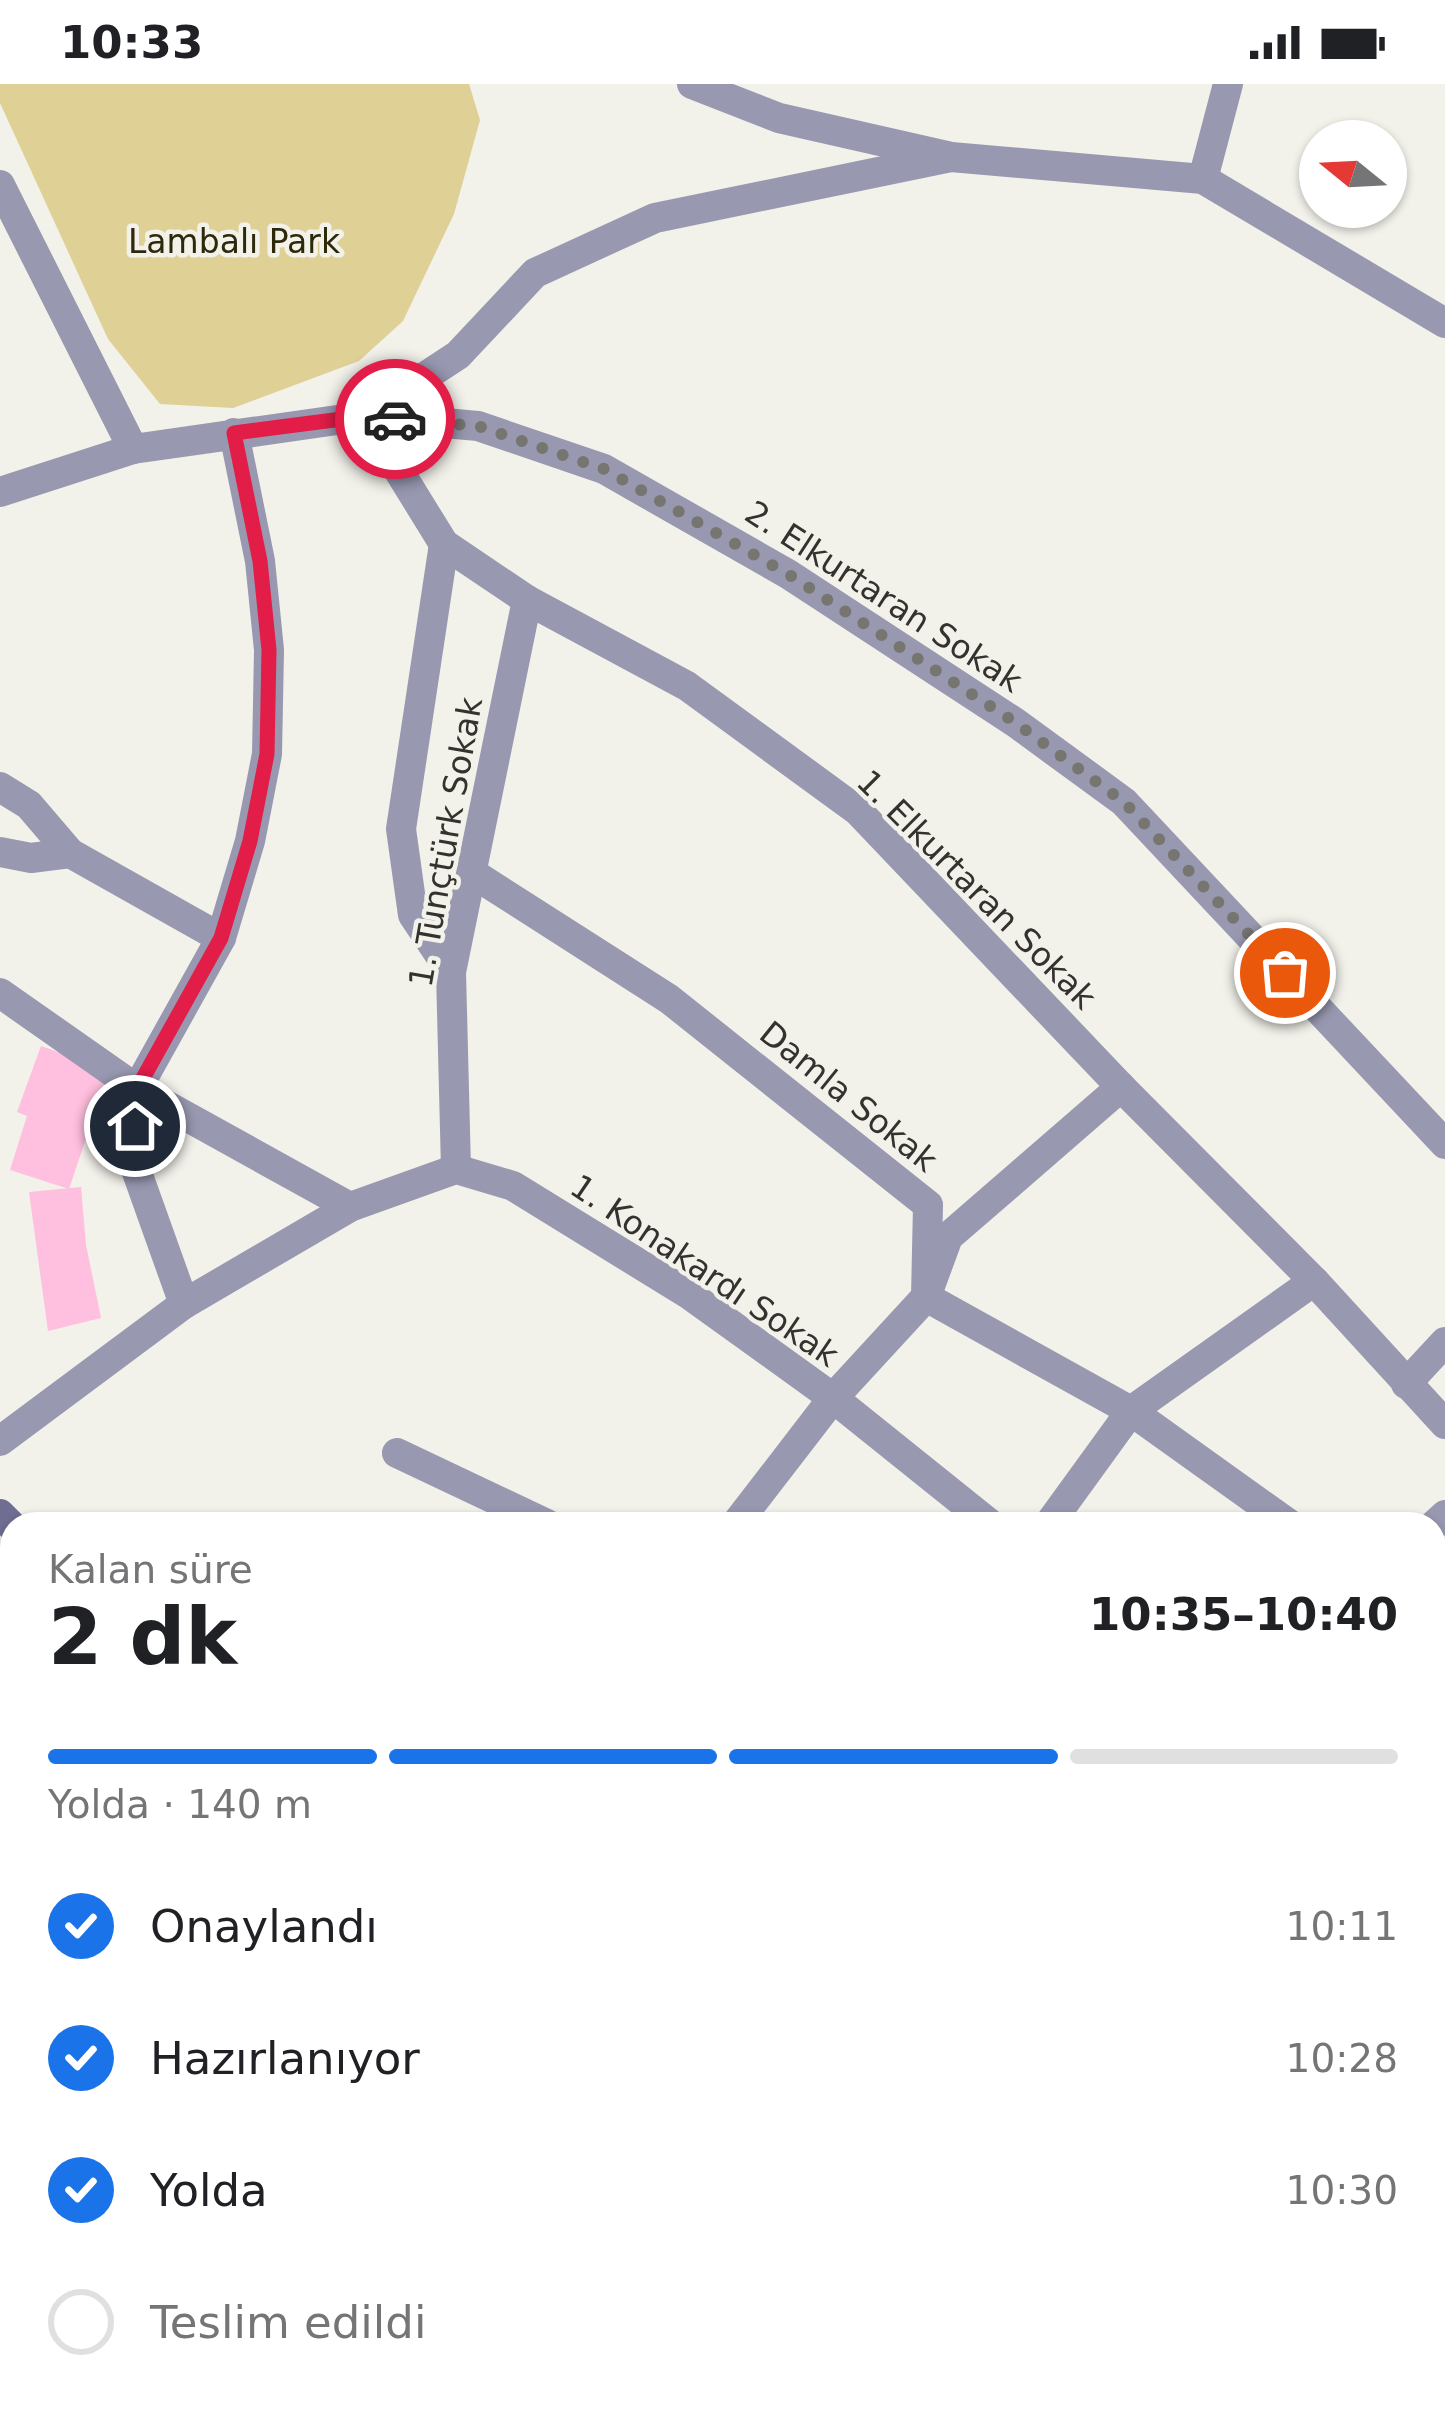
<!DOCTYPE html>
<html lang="tr">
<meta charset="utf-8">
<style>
:root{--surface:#fff;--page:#f2f2f2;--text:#202124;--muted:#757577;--line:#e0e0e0;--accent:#1a73e8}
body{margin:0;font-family:"DejaVu Sans",sans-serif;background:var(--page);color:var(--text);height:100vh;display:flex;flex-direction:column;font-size:45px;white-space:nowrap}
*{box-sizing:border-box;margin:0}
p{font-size:39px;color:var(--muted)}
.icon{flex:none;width:66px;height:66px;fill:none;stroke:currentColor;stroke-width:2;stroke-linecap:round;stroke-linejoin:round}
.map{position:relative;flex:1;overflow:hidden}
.details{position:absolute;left:0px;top:1428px;width:1446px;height:903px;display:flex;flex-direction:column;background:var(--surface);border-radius:36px 36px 0 0;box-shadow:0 3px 9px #0004}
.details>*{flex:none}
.needle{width:78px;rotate:288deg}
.fabs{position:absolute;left:1299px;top:36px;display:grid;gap:24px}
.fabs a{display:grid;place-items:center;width:108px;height:108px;border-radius:50%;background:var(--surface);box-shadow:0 3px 9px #0004;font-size:60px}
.pin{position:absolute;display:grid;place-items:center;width:102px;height:102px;color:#fff;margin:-51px;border:6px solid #fff;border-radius:50%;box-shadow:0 3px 12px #0007}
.courier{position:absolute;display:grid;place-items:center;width:120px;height:120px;margin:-60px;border:9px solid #e11d48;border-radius:50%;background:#fff;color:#222;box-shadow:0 3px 15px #0007}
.overview em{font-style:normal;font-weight:700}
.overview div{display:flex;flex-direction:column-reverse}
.overview{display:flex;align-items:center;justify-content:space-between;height:204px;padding:0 48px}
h1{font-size:78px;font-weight:700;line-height:90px}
.bar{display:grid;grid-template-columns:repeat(4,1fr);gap:18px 12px;align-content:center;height:144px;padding:0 48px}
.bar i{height:15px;border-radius:9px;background:var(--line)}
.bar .on{background:var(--accent)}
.bar p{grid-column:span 4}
ol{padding:0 48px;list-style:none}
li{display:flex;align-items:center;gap:36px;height:132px}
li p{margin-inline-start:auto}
li .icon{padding:12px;border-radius:50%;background:var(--accent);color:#fff;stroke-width:4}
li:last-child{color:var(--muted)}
li i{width:66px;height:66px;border:6px solid var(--line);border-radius:50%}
.status{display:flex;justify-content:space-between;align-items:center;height:84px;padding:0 60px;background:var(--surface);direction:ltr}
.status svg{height:33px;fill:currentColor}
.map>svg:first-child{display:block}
</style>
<div class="status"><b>10:33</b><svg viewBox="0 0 49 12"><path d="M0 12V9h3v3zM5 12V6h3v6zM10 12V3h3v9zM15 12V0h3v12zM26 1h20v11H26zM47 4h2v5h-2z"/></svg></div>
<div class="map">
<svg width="1445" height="2329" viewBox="0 0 1445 2329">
<rect width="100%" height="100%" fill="#f2f1ea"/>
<g fill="#efe1f4">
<path d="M12,1971V2194L0,2163V1977Z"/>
<path d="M61,2319H474L466,2329H65Z"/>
</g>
<path fill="#dfd095" d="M0,0H469L480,36L454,130L403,237L359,277L233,324L160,320L108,255L0,19Z"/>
<g fill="#ffbfde">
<path d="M41,962L109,986L69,1105L10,1086L27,1032L17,1028Z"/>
<path d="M81,1103L86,1161L101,1234L48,1247L29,1108Z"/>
<path d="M850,2319H876L870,2329H860Z"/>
<path d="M899,2319H962L951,2329H891Z"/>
</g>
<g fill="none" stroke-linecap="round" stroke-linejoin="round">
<g stroke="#9898b1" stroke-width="30">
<path d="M692,0L779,34L951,73L1203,95L1445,239"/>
<path d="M951,73L655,134L535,189L458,271L365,332L444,460L527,516L687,602L858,727L1121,1003L1314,1197L1445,1340"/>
<path d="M1203,95L1228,0"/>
<path d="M0,101L133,365"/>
<path d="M0,408L133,365L365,332L478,342L604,385L788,490L1016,639L1124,718L1445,1060"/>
<path d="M444,460L401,745L413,831L451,888"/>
<path d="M0,703L29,721L70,769L221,854"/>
<path d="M0,768L31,774L70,769"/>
<path d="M472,789L669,915L928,1121L926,1213L1131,1327L1289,1440"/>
<path d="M0,909L137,1005L350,1123"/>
<path d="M456,1085L451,888L527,516"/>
<path d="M184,1220L350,1123L456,1085L513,1102L690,1211L833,1314L990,1440"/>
<path d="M1406,1300L1445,1258"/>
<path d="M0,1357L184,1220L134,1080L137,1005L221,854L250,757L267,670L269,566L260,477L234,349"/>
<path d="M397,1369L547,1440"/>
<path d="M736,1440L833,1314L926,1213L948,1153L1121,1003"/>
<path d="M1049,1440L1131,1327L1314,1197"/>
<path d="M1434,1441L1445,1431"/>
<path d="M1434,1544L1445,1552"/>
<path d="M1434,1675L1445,1659"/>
<path d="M1434,1794L1445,1801"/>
<path d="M1434,2143L1445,2149"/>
<path d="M0,2292L12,2329"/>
<path d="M1434,2306L1445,2282"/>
<path d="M1301,2319L1315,2329"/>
<path d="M592,2329L602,2319"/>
</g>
<g stroke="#6f6d92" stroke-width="30">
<path d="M0,1430L12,1442"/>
<path d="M819,2319L827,2329"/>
</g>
</g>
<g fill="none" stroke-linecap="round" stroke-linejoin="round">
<path stroke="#767570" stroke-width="12" stroke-dasharray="0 21.6" d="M395,335L478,342L604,385L788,490L1016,639L1124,718L1285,889"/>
<path stroke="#e11d48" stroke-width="15" d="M135,1042L137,1005L221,854L250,757L267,670L269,566L260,477L234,349L365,332L395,335"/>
</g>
<g text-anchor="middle" stroke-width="9" stroke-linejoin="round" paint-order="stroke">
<g font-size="33" fill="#2f290c" stroke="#f2f1ea">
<text x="234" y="169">Lambalı Park</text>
</g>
<g font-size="33" fill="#33322f" stroke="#f2f1ea">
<text transform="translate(884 512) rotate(33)" y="12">2. Elkurtaran Sokak</text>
<text transform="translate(445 758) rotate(-80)" y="12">1. Tunçtürk Sokak</text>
<text transform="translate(977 805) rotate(45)" y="12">1. Elkurtaran Sokak</text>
<text transform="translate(849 1012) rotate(39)" y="12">Damla Sokak</text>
<text transform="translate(705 1186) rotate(34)" y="12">1. Konakardı Sokak</text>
</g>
</g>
</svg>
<div class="fabs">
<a><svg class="needle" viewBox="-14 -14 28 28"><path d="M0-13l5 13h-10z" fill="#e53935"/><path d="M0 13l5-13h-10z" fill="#757577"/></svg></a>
</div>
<div class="pin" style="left:1285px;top:889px;background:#ea580c"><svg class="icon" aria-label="bag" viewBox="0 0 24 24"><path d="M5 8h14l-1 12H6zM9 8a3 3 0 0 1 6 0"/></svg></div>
<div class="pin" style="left:135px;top:1042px;background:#1f2937"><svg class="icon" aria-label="home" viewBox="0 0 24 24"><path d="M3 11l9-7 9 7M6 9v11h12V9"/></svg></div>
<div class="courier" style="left:395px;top:335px"><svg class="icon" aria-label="car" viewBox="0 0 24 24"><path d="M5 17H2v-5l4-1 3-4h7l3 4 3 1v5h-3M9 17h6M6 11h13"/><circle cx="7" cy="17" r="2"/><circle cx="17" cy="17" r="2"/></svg></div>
<section class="details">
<div class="overview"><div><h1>2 dk</h1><p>Kalan süre</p></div><em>10:35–10:40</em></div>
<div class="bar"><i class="on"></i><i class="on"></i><i class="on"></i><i></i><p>Yolda · 140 m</p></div>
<ol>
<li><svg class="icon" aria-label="check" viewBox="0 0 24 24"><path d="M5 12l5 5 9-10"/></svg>Onaylandı<p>10:11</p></li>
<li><svg class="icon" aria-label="check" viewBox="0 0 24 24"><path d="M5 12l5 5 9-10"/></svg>Hazırlanıyor<p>10:28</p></li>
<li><svg class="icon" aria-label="check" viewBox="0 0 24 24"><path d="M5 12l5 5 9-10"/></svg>Yolda<p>10:30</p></li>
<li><i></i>Teslim edildi</li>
</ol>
</section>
</div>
